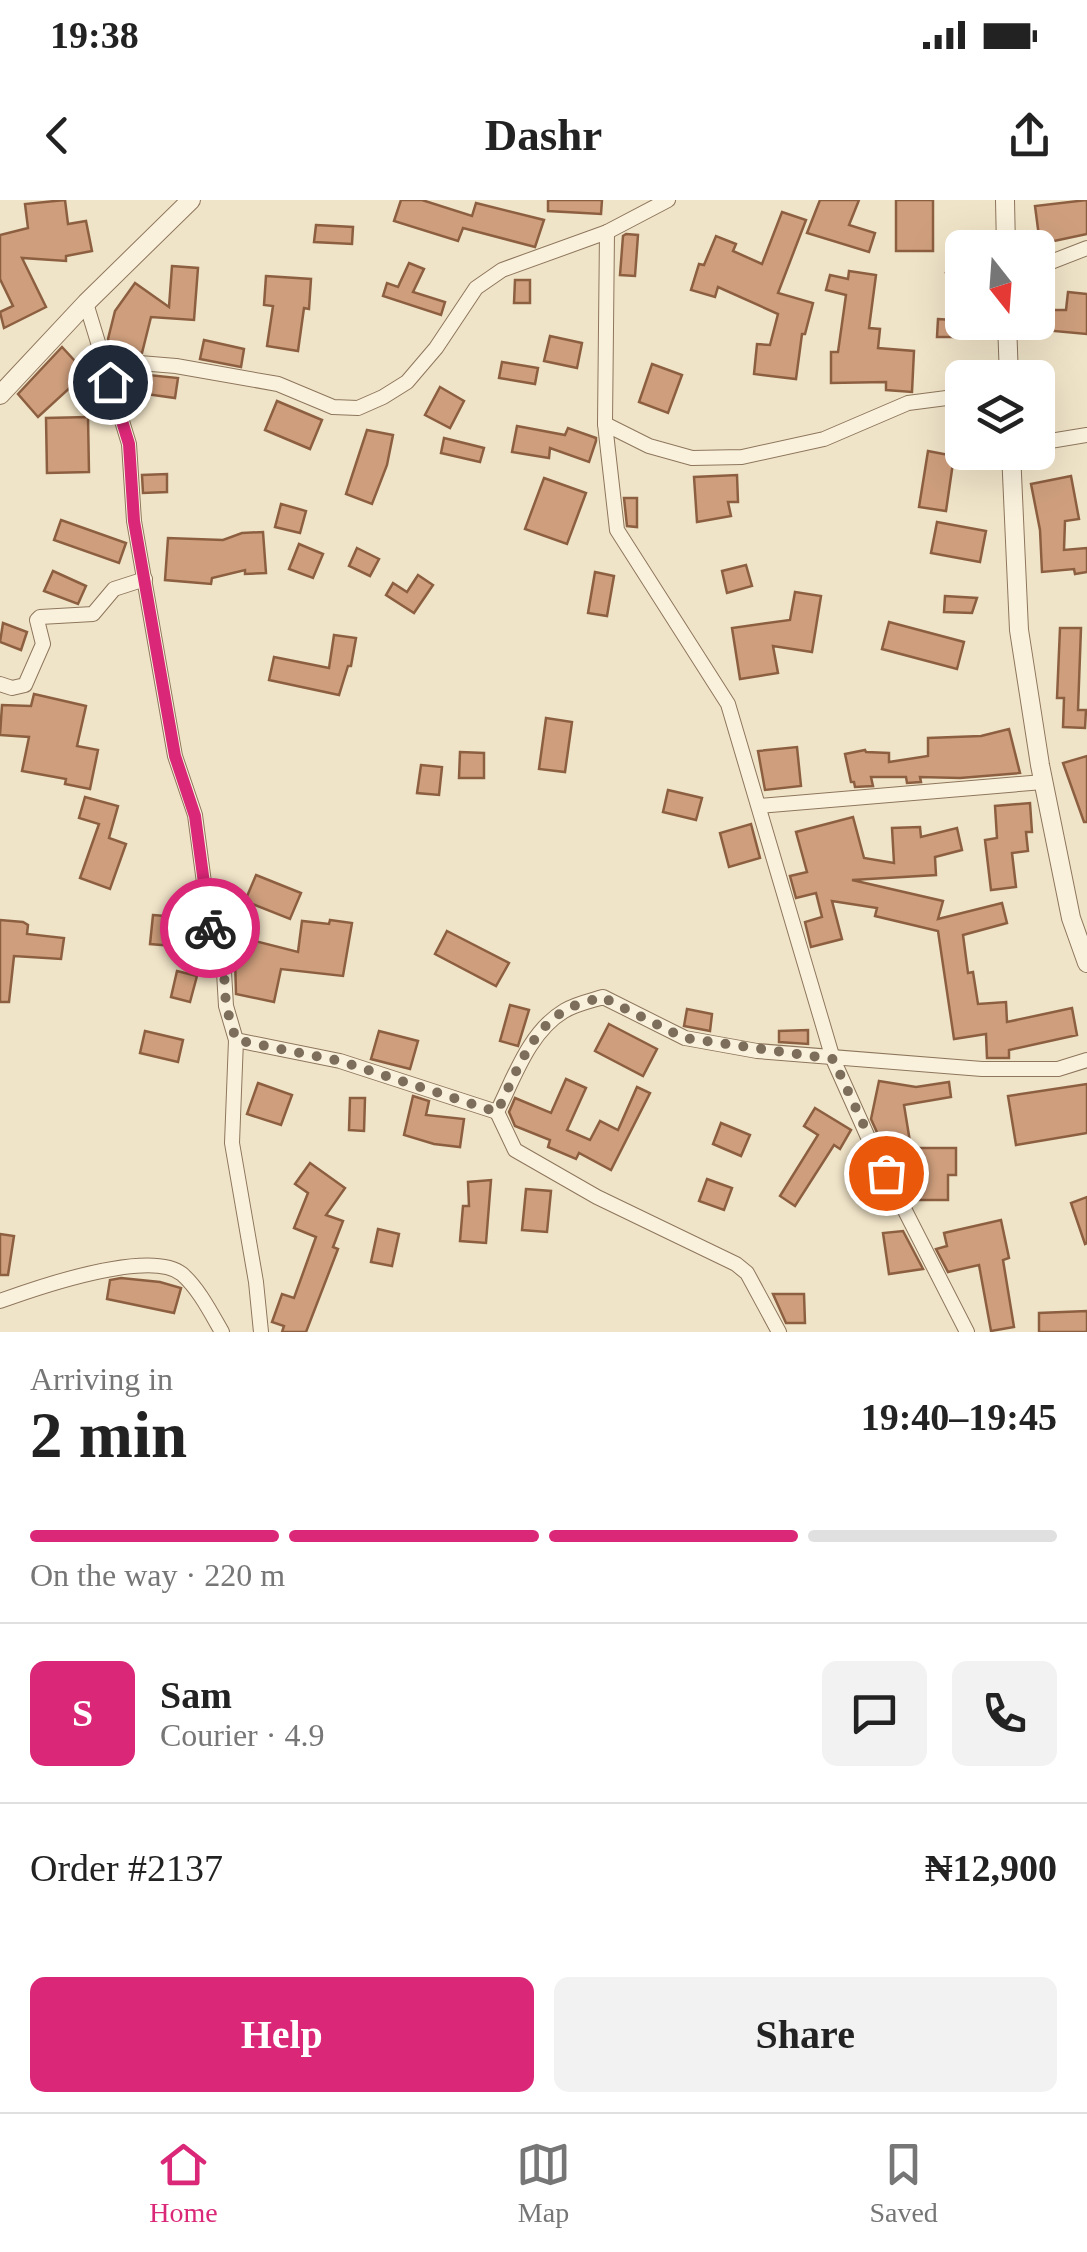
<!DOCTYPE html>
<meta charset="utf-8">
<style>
:root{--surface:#fff;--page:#f2f2f2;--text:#222;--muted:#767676;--line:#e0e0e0;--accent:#db2777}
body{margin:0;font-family:Georgia,serif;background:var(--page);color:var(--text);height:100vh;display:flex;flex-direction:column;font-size:38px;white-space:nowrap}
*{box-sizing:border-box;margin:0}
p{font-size:32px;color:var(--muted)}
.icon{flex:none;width:55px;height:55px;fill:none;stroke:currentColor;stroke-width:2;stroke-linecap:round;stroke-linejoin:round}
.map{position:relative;height:1132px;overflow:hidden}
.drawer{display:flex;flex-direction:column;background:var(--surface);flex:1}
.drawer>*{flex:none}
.needle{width:65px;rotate:163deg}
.controls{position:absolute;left:945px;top:30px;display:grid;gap:20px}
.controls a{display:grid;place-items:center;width:110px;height:110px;border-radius:15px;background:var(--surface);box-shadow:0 10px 40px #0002;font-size:50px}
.pin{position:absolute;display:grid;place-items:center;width:85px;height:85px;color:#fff;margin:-42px;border:5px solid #fff;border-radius:50%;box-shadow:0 2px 10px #0007}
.courier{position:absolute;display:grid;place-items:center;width:100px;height:100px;margin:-50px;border:8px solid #db2777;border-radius:50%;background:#fff;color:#222;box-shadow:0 2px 12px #0007}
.overview em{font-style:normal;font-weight:700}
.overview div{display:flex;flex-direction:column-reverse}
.overview{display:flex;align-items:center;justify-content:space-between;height:170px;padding:0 30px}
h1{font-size:65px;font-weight:700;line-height:75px}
.bar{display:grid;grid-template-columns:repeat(4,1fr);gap:15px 10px;align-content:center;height:120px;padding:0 30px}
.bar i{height:12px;border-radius:8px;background:var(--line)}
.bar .on{background:var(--accent)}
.bar p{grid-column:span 4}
.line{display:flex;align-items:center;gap:25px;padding:0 30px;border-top:2px solid var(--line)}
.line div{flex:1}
.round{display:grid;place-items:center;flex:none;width:105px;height:105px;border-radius:15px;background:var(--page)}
.button{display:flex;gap:20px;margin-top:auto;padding:20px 30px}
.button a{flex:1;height:115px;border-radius:15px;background:var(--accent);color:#fff;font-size:40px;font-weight:700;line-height:115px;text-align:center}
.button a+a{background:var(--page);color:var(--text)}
.status{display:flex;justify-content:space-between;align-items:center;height:70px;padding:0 50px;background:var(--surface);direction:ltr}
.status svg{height:28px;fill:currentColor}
header{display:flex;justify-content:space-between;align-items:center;height:130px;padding:0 30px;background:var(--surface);font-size:45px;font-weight:700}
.tabs{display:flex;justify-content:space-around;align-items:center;height:140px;border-top:2px solid var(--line);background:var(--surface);font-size:28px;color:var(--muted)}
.tabs a{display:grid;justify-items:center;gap:5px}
.tabs .on{color:var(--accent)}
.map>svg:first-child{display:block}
</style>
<div class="status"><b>19:38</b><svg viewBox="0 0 49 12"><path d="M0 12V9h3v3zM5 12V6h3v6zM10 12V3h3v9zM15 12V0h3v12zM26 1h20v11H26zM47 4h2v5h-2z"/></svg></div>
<header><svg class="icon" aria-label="back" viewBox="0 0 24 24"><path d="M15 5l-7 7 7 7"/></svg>Dashr<svg class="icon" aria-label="share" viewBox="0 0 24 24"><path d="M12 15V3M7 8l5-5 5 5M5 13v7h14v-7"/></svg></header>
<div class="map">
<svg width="1087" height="1132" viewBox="0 0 1087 1132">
<rect width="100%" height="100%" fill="#f0e4c8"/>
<g fill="#cf9f7d" stroke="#8d5f41" stroke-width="2.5">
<path d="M65,0L68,24L86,21L92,51L66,56V61L22,58L46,107L4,128L0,112L13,106L0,79V35L28,28L25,4Z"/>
<path d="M401,0H422L472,16L476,3L544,20L535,47L463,28L458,41L394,21Z"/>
<path d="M548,0H602L601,14L548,11Z"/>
<path d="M820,0H859L849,25L875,33L869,52L807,33Z"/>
<rect x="896" y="0" width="37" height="51"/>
<path d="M1087,0V34L1040,44L1035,6Z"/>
<path d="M782,12L806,20L778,93L813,103L805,134H802L796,179L754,174L757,144L770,145L778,114L718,87L715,97L691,90L699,64L704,65L716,36L736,44L733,51L762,64Z"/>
<path d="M316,25L353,27L352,44L314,42Z"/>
<path d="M626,34L638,35L635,76L620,75L623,36Z"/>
<path d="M409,63L424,69L413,92L445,102L441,115L383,96L387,83L398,87Z"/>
<path d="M172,66L198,68L194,120L151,117L142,153L111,150L108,139L115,111L135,83L169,107Z"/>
<path d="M962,69V117L958,118L946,73Z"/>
<path d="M849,71L876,75L869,128L880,129L878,148L914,151L912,192L886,190V182L831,183V152H838L846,95L826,90L830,75L848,79Z"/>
<path d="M266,76L311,79L309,109L304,108L298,151L267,146L273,106L264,105Z"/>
<path d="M515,80H530V103H514Z"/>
<path d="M1068,92L1087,94V134L1044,130V137H1020V122H1038V110H1066Z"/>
<path d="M938,119L983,122L984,137H937Z"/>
<path d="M550,136L582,143L577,168L544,161Z"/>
<path d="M204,140L244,149L241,167L200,159Z"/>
<path d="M62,147L86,173L38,217L18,194Z"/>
<path d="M502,162L538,168L535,184L499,178Z"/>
<path d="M652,164L682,175L668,213L639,202Z"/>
<path d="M119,172L178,178L175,198L124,191Z"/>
<path d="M440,187L464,201L450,228L425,215Z"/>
<path d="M277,201L322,220L310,249L265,230Z"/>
<path d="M88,217L89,272L47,273L46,218Z"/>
<path d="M517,226L565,235L568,228L596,238V241L589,262L550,248L549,258L512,252Z"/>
<path d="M367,230L393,235L387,265L372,304L346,294Z"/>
<path d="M444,238L484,248L480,262L441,253Z"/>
<path d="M928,251L954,256L946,311L919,307Z"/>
<path d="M167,274V292L143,293L142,275Z"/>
<path d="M737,275L738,302H728L731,316L697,322L694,277Z"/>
<path d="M1071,276L1079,319L1065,321L1064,350L1087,348V372L1075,374L1074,369L1042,372L1040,330L1031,284Z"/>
<path d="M544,278L586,293L567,344L525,329Z"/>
<path d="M624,298H637V327L627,326Z"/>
<path d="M281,304L306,311L300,333L275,327Z"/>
<path d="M61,320L126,343L119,363L54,340Z"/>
<path d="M937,322L986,331L980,362L931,353Z"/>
<path d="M263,332L266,373L245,374V370L212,378L211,384L165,380L168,338L223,340L242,333Z"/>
<path d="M299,344L323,354L313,378L289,369Z"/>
<path d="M357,348L379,359L370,376L349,366Z"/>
<path d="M746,365L752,386L727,393L722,371Z"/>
<path d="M53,371L86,386L78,404L44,391Z"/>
<path d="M595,372L614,376L607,416L588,413Z"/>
<path d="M418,375L433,385L414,413L386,395L393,383L407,392Z"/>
<path d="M795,392L821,396L812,452L773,446L778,473L740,479L732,428L790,420Z"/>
<path d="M945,396L977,398L972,413L944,412Z"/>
<path d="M889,422L964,442L957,469L882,449Z"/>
<path d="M3,423L27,432L21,450L0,442Z"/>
<path d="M1060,428H1081L1078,510H1086L1085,528L1063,527L1064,498H1057Z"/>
<path d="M334,435L356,438L351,466H348L339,495L269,480L274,457L329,468Z"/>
<path d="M34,494L86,506L77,546L98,550L90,589L65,584L66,579L22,571L29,537L0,535L2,505L31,506Z"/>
<path d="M546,518L572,522L565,572L539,569Z"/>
<path d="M1009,529L1020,573L960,578L920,577L921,582L907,583L906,577H871L873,586L855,587L854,582H851L845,554L865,550L866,552L889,553V562L928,556V538L981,536Z"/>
<path d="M797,547L801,586L765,590L758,551Z"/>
<path d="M460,552L484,553V578H459Z"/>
<path d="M1087,556V622H1084L1063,563Z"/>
<path d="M421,565L442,567L439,595L417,593Z"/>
<path d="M668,590L702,598L696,620L663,612Z"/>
<path d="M85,597L118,606L109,638L126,644L110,689L80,678L99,624L79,618Z"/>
<path d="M1030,603L1032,632H1026L1028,651L1012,653L1016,687L991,690L985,640L997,638L995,606Z"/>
<path d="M853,617L864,658L894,663L892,628L920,627L921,637L957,628L962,650L935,657L936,675L852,680L943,701L938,719L1002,703L1007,723L963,735L968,773L973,772L978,804L1006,802L1007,822L1072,808L1077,835L1009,850V858H987L986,834L954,839L938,731L875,716L877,708L832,701L842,739L811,747L805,722L822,717L816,693L796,698L790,676L807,672L796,632Z"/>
<path d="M751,624L760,658L729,667L720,633Z"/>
<path d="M256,675L301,693L290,719L245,701Z"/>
<path d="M153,715L189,718L186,747L150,744Z"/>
<path d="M0,720L23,722L28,725L27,734L64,738L61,759L14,756L9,802H0Z"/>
<path d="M330,720L352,723L343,776L281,769L274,802L236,794L235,758L230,756L225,743L228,734L298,752L302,721L329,724Z"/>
<path d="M447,731L509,763L496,786L435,754Z"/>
<path d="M177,771L197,776L190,802L171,797Z"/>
<path d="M510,805L529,810L518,846L500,841Z"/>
<path d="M687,809L712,814L710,831L684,826Z"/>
<path d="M609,824L657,849L643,876L595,851Z"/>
<path d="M808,830V844L779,842V831Z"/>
<path d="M145,831L183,840L178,862L140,853Z"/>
<path d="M379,831L418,841L410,869L371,859Z"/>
<path d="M566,879L586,888L567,930L590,940L600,921L618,930L637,887L650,893L611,970L579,953L576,959L548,947L550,940L515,926L509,912L515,898L551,913Z"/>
<path d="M879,881L916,887L949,882L951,897L904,905L911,948H956V975H948V1000H912L909,975L900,976L886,950L885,938L880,939L871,919Z"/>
<path d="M258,883L292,895L281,925L247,914Z"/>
<path d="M1087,884V933L1016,945L1008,896Z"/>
<path d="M413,896L429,901L426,915L464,919L460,947L434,944L404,935Z"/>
<path d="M350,898H365L364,931L349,930Z"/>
<path d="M815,908L851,930L840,949L834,945L795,1006L780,996L818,935L804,926Z"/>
<path d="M721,923L750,935L741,956L713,944Z"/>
<path d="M310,963L345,988L326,1015L343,1021L333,1047L338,1049L306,1132H282L284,1126L272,1122L282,1094L294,1098L316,1037L294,1028L308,993L295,984Z"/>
<path d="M707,979L732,988L724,1010L699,1001Z"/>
<path d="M491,980L486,1043L460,1041L463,1006H469L468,982Z"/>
<path d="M526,989L551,991L547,1032L522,1030Z"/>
<path d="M1087,997V1043L1085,1044L1071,1003Z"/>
<path d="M1001,1020L1009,1058L1003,1060L1014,1127L991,1131L979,1065L948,1072L936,1049L947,1046L944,1033Z"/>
<path d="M378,1029L399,1034L392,1066L371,1062Z"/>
<path d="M903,1031L923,1069L889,1074L883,1033Z"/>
<path d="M0,1034L14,1036L8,1075H0Z"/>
<path d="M121,1078L160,1082L181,1088L174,1113L107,1099L110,1080Z"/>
<path d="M773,1094H804L805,1123H786Z"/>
<path d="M1087,1111V1132H1039V1113Z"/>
</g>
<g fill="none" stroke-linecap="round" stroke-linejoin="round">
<g stroke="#8d765c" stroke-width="16">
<g id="minor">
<path d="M607,32L605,224L617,330L728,504L833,859L871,944L967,1132"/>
<path d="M1038,67L1087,48"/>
<path d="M86,103L129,244L134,321L175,556L195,615L211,735L224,772L226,806L236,840L232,943L256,1082L261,1132"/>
<path d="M103,160L176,166L278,184L333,207L358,208L383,197L407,182L436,148L476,88L502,70L607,32L668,0"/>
<path d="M605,224L649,246L692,258L742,257L824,239L908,203L962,196"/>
<path d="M1038,243L1087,235"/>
<path d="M0,484L12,488L25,485L43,444L37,420L40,417L93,414L114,389L145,379"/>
<path d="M759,606L1043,582"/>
<path d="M236,840L340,861L497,912"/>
<path d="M0,1101C36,1088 150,1048 182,1074C199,1089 211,1113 222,1132"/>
<path d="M779,1132L747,1073L736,1064L597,997L515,950L497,912C514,878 529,832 564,811C575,804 590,801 603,797L685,838L757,851L982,869H1058L1087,860"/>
</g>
</g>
<g stroke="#8d765c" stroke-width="20">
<g id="tertiary">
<path d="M1005,0L1006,48"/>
<path d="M1007,122L1009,178"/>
<path d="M0,195L86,103L191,0"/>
<path d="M1011,252L1019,430L1040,565L1071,718L1087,763"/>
</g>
</g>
<use href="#minor" stroke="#faf1dc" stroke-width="14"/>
<use href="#tertiary" stroke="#faf1dc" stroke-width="18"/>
</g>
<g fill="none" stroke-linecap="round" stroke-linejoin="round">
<path stroke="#7c6e5b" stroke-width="10" stroke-dasharray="0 18" d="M210,728L224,772L226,806L236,840L340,861L497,912C514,878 529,832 564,811C575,804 590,801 602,797L684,838L833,859L886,973"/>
<path stroke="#db2777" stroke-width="12" d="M110,182L129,244L134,321L175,556L195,616L210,728"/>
</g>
</svg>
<div class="controls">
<a><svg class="needle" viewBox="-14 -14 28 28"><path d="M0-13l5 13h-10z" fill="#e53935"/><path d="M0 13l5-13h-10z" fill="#767676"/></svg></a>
<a><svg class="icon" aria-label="layers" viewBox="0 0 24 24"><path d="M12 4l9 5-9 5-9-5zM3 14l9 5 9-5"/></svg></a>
</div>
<div class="pin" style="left:886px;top:973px;background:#ea580c"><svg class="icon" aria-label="bag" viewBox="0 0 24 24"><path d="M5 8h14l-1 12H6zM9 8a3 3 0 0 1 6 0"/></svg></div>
<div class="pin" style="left:110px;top:182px;background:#1f2937"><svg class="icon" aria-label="home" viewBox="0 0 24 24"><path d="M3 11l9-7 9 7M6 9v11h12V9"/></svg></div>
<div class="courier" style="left:210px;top:728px"><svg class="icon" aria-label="bike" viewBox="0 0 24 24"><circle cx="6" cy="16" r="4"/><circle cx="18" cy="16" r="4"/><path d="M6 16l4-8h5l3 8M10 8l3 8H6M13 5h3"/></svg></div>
</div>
<section class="drawer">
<div class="overview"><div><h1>2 min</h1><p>Arriving in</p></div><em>19:40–19:45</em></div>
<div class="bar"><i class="on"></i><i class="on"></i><i class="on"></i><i></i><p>On the way · 220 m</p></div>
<div class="line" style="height:180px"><b class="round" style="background:var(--accent);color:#fff">S</b><div><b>Sam</b><p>Courier · 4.9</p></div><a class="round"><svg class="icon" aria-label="chat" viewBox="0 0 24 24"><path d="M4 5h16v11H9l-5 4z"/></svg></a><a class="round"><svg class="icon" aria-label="phone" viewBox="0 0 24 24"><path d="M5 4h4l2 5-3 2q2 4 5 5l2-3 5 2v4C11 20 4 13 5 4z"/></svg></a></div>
<div class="line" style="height:130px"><div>Order #2137</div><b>₦12,900</b></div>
<div class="button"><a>Help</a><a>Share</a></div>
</section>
<nav class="tabs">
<a class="on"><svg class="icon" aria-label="home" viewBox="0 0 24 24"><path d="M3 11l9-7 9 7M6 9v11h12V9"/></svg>Home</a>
<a><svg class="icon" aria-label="map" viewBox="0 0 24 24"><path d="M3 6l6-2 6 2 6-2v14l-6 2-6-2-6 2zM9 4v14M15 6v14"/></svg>Map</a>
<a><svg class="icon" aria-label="saved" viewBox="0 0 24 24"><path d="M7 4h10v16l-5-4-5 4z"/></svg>Saved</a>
</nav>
